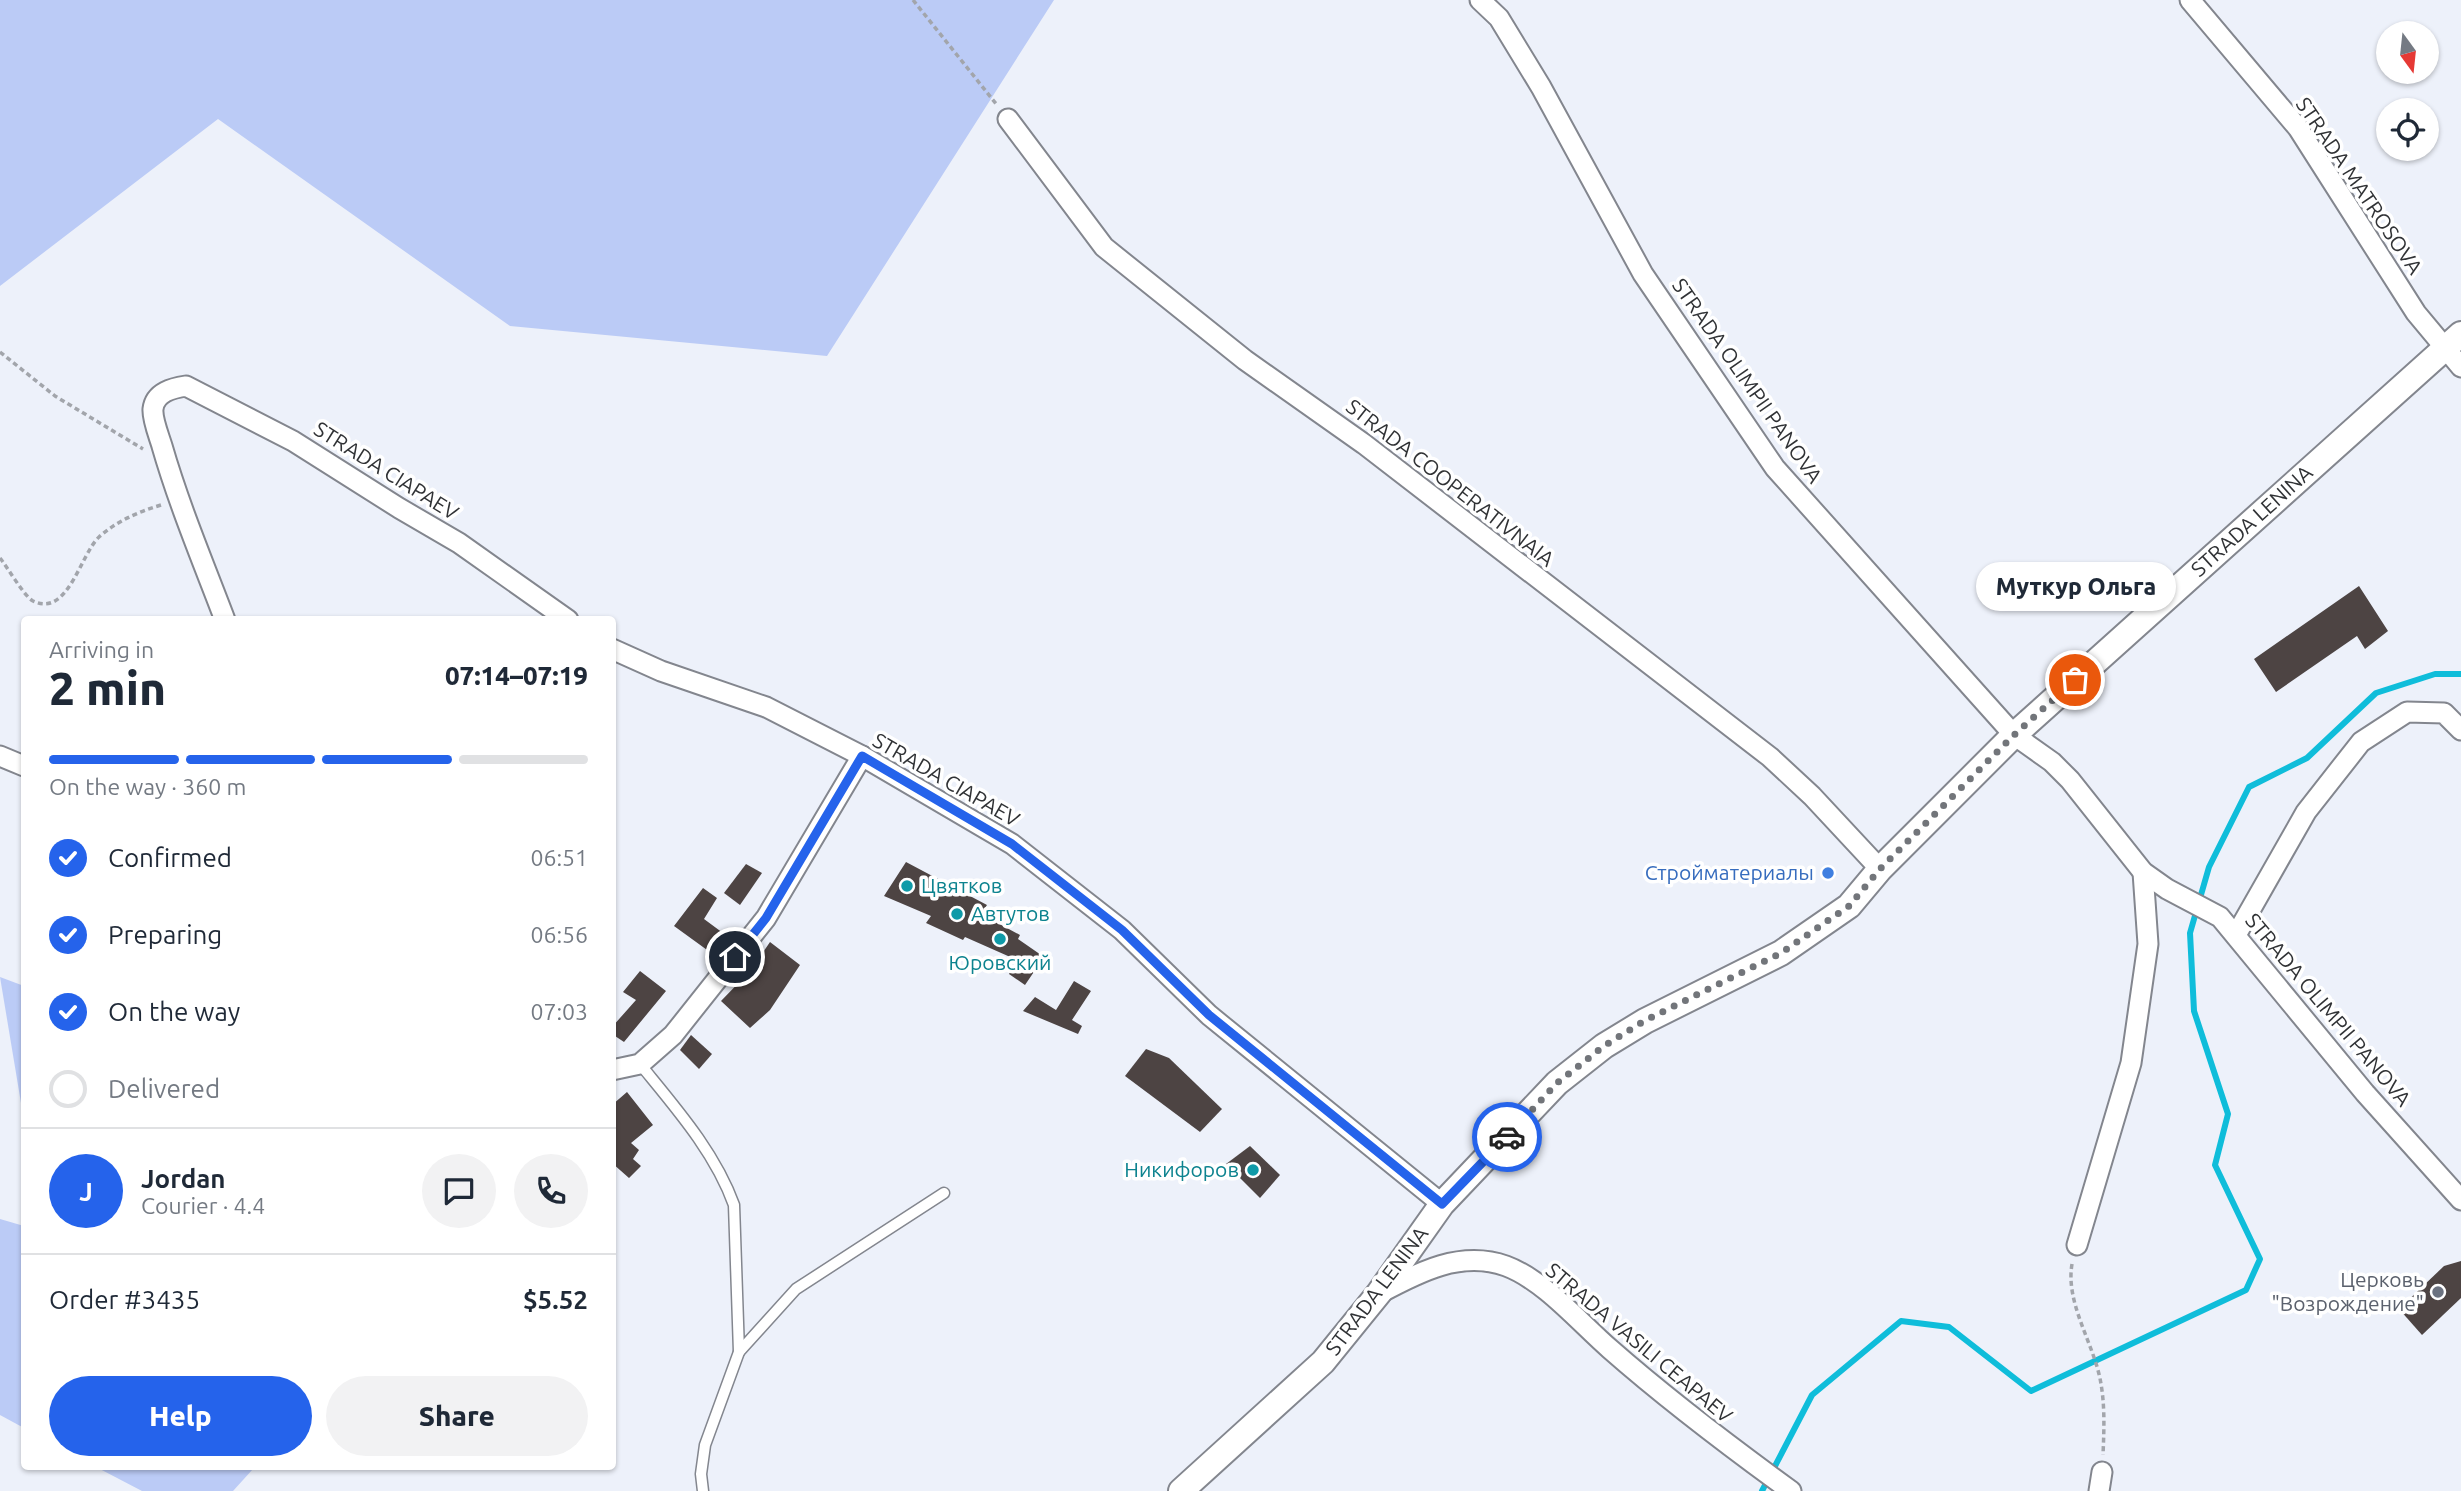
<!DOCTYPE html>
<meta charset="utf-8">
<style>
:root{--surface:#fff;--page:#f2f2f3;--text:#1f2937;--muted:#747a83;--line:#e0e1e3;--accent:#2563eb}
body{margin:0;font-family:Ubuntu,sans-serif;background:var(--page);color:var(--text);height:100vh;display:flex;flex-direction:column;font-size:26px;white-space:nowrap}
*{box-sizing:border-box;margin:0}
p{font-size:23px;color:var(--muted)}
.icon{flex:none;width:38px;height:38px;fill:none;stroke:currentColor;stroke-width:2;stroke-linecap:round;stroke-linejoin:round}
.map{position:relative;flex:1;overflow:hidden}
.side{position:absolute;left:21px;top:616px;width:595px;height:854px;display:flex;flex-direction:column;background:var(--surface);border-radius:7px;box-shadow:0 2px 5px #0004}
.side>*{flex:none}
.needle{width:46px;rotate:165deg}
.tools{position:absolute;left:2376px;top:21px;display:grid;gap:14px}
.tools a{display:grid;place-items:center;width:63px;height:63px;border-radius:50%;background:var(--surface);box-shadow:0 2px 5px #0004;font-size:35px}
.pin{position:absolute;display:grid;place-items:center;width:60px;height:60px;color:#fff;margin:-30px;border:4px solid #fff;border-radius:50%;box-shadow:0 2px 7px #0007}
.courier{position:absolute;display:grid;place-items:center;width:70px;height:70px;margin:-35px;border:5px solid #2563eb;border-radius:50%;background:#fff;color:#222;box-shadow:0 2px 9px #0007}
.bubble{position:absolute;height:49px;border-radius:24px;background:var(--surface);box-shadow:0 2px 5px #0004;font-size:23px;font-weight:800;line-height:49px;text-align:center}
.head em{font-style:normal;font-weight:800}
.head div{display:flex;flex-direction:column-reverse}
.head{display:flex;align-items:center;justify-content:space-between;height:119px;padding:0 28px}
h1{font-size:46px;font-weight:800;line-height:52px}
.bar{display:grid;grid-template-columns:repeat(4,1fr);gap:10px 7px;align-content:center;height:84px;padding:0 28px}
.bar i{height:9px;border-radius:5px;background:var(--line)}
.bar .selected{background:var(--accent)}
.bar p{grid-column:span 4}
.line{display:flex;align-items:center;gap:18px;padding:0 28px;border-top:2px solid var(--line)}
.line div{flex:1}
.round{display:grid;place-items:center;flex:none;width:74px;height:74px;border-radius:37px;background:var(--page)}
ol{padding:0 28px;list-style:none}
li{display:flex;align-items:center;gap:21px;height:77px}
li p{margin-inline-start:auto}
li .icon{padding:7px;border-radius:50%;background:var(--accent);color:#fff;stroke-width:4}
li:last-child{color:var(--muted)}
li i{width:38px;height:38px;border:4px solid var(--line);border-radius:50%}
.cta{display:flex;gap:14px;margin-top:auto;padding:14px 28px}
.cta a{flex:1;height:80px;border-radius:42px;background:var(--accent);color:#fff;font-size:28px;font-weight:800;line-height:80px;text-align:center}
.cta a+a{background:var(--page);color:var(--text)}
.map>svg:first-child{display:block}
</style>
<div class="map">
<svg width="2461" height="1491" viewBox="0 0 2461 1491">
<rect width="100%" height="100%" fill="#edf1fa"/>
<g fill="#bbcbf6">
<path d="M0,0H1054L827,356L510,326L218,119L0,286Z"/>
<path d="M0,977L24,986V1121Z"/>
<path d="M0,1219L24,1226V1428L0,1415Z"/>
<path d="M96,1467L410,1466V1467L253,1469L233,1491H142Z"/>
</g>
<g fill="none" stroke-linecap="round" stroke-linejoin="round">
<path stroke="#0fbdda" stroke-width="6" d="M1762,1491L1812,1395L1901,1321L1949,1327L2031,1391L2246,1290L2260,1259L2215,1165L2228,1114L2194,1011L2190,933L2209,867L2249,787L2307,758L2376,693L2435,674H2461"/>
</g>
<g fill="#4d4443">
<path d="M2359,586L2388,631L2365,649L2357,636L2276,692L2254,659Z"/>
<path d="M906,862L987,905L981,914L1020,935L1018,939L1044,957L1025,985L1009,974L1017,960L965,937L963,940L926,923L931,916L884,896Z"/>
<path d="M746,864L762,873L740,905L724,893Z"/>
<path d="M703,888L717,898L704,919L727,936L714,955L674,926Z"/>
<path d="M770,942L800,965L770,1010L750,1028L721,1001L751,970Z"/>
<path d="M640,971L666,991L624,1042L612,1034V1027L636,1000L623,992Z"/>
<path d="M1074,981L1091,991L1072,1020L1082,1026L1078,1034L1023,1011L1035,997L1056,1010Z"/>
<path d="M691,1035L712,1054L699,1069L680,1050Z"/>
<path d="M1146,1049L1169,1058L1222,1109L1200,1132L1125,1076Z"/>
<path d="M627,1092L653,1125L631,1143L639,1150L633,1159L641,1166L629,1178L612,1163V1105Z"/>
<path d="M1250,1146L1280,1175L1260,1198L1226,1164Z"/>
<path d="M2461,1261V1298L2422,1335L2399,1309L2444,1266Z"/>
</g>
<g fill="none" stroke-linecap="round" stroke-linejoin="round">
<g stroke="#83868e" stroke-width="13">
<g id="service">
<path d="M640,1064C675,1107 715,1152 734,1205L739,1352L705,1445L701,1474L703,1491"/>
<path d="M739,1352L796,1289L944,1193"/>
</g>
</g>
<g stroke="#83868e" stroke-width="23">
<g id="minor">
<path d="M1480,0L1499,18L1541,87L1643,274L1775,468L2014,735L2052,762L2070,780L2143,872L2167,889L2220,917L2365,1093L2461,1200"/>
<path d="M2190,0L2298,128L2416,313L2461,367"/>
<path d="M1008,119L1104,247L1245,360L1364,444L1770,757L1812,796L1880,869"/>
<path d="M225,620C203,562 179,505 162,446C159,436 152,419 153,409C155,392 173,388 186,386L293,441L399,508L459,543L568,620"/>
<path d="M612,649L661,671L766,707L862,756L1012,844L1122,930L1209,1015L1442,1204"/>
<path d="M0,756L24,766"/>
<path d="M2236,935L2306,812L2361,742L2407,712L2444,713L2461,730"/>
<path d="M612,1070L640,1064L673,1035L766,918L862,756"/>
<path d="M2077,1245L2131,1063L2148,944L2143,872"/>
<path d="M1380,1293C1419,1272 1461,1250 1506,1266C1544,1280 1580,1323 1610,1349C1668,1400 1729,1446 1791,1491"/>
<path d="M2099,1491L2102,1472"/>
</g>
</g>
<g stroke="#83868e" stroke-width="28">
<path id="tertiary" d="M1181,1491L1323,1362L1379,1293L1442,1204L1557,1083L1604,1046L1645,1021L1781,953L1849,906L1880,869L2014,735L2461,334"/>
</g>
<g stroke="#a2a5ab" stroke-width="3.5" stroke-dasharray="5 3.5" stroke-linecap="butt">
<path d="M913,0L997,105"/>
<path d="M0,352L55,396L143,449"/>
<path d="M0,558C8,568 24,596 33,601C68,618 80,555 99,537C117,521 138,512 161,505"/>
<path d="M2072,1264C2065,1304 2095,1345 2101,1384C2105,1407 2104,1431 2103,1455"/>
</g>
<use href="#service" stroke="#fff" stroke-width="10"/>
<use href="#minor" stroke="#fff" stroke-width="19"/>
<use href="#tertiary" stroke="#fff" stroke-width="24"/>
</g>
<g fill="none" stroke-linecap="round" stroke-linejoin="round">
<path stroke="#72757a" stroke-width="7" stroke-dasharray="0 12.6" d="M1507,1137L1557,1083L1604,1046L1644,1021L1781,953L1849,906L1880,869L2014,735L2075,680"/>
<path stroke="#2563eb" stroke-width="9" d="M735,957L766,918L862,756L1012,844L1122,930L1209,1015L1442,1204L1507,1137"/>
</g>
<circle fill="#3f7fe0" stroke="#fff" stroke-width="2.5" cx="1828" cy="873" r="7"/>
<g fill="#0f9aa8" stroke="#fff" stroke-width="2.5">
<circle cx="907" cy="886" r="7"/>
<circle cx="957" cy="914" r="7"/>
<circle cx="1000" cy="939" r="7"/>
<circle cx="1253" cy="1170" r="7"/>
</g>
<circle fill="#6b7280" stroke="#fff" stroke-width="2.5" cx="2438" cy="1292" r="7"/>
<g text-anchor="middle" stroke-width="7" stroke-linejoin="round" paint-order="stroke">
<g font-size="21" fill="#303235" stroke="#fff">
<text transform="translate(2359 186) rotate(56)" y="7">STRADA MATROSOVA</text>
<text transform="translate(1747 381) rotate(55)" y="7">STRADA OLIMPII PANOVA</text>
<text transform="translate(386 471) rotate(32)" y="7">STRADA CIAPAEV</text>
<text transform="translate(1450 483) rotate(38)" y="7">STRADA COOPERATIVNAIA</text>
<text transform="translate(2252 521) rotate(-42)" y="7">STRADA LENINA</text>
<text transform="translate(946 780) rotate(30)" y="7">STRADA CIAPAEV</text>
<text transform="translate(2328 1010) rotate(50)" y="7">STRADA OLIMPII PANOVA</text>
<text transform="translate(1377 1291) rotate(-53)" y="7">STRADA LENINA</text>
<text transform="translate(1639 1343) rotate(40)" y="7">STRADA VASILI CEAPAEV</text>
</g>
<g font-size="21" fill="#366cbe" stroke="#fff" text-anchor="end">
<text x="1814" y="880">Стройматериалы</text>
</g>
<g font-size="21" fill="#0d838f" stroke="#fff" text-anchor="start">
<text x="921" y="893">Цвятков</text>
<text x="971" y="921">Автутов</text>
<text x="1000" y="970" text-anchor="middle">Юровский</text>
<text x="1239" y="1177" text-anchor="end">Никифоров</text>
</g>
<g font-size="21" fill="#5b616d" stroke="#fff" text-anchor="end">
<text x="2424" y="1287">Церковь<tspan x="2424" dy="24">"Возрождение"</tspan></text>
</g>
</g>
</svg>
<div class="tools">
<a><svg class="needle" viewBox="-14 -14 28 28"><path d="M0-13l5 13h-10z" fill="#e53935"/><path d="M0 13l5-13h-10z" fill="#747a83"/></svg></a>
<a><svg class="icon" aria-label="locate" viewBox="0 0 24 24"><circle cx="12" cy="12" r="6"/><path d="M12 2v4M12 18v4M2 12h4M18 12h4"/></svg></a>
</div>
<div class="pin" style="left:2075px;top:680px;background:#ea580c"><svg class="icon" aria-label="bag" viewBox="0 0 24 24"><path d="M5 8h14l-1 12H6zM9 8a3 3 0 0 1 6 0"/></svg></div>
<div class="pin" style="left:735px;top:957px;background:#1f2937"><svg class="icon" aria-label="home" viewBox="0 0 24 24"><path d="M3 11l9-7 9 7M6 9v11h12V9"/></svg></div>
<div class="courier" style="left:1507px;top:1137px"><svg class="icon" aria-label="car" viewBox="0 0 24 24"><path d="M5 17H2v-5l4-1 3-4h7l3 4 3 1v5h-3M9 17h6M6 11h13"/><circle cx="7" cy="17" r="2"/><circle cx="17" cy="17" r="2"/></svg></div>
<div class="bubble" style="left:1976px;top:562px;width:200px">Муткур Ольга</div>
<section class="side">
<div class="head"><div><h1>2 min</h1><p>Arriving in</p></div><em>07:14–07:19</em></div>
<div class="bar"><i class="selected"></i><i class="selected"></i><i class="selected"></i><i></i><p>On the way · 360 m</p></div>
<ol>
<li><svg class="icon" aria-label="check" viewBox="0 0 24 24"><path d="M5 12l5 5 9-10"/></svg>Confirmed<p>06:51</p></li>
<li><svg class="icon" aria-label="check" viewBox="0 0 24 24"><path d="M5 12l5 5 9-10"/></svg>Preparing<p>06:56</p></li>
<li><svg class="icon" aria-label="check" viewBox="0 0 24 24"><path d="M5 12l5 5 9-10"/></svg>On the way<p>07:03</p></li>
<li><i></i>Delivered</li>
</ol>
<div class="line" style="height:126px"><b class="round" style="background:var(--accent);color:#fff">J</b><div><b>Jordan</b><p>Courier · 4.4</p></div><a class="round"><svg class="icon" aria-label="chat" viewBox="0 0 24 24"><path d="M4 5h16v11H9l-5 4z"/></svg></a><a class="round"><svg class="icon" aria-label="phone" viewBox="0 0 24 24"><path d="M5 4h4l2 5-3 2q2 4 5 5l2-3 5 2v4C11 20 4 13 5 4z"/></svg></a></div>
<div class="line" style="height:91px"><div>Order #3435</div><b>$5.52</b></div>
<div class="cta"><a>Help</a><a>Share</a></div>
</section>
</div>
